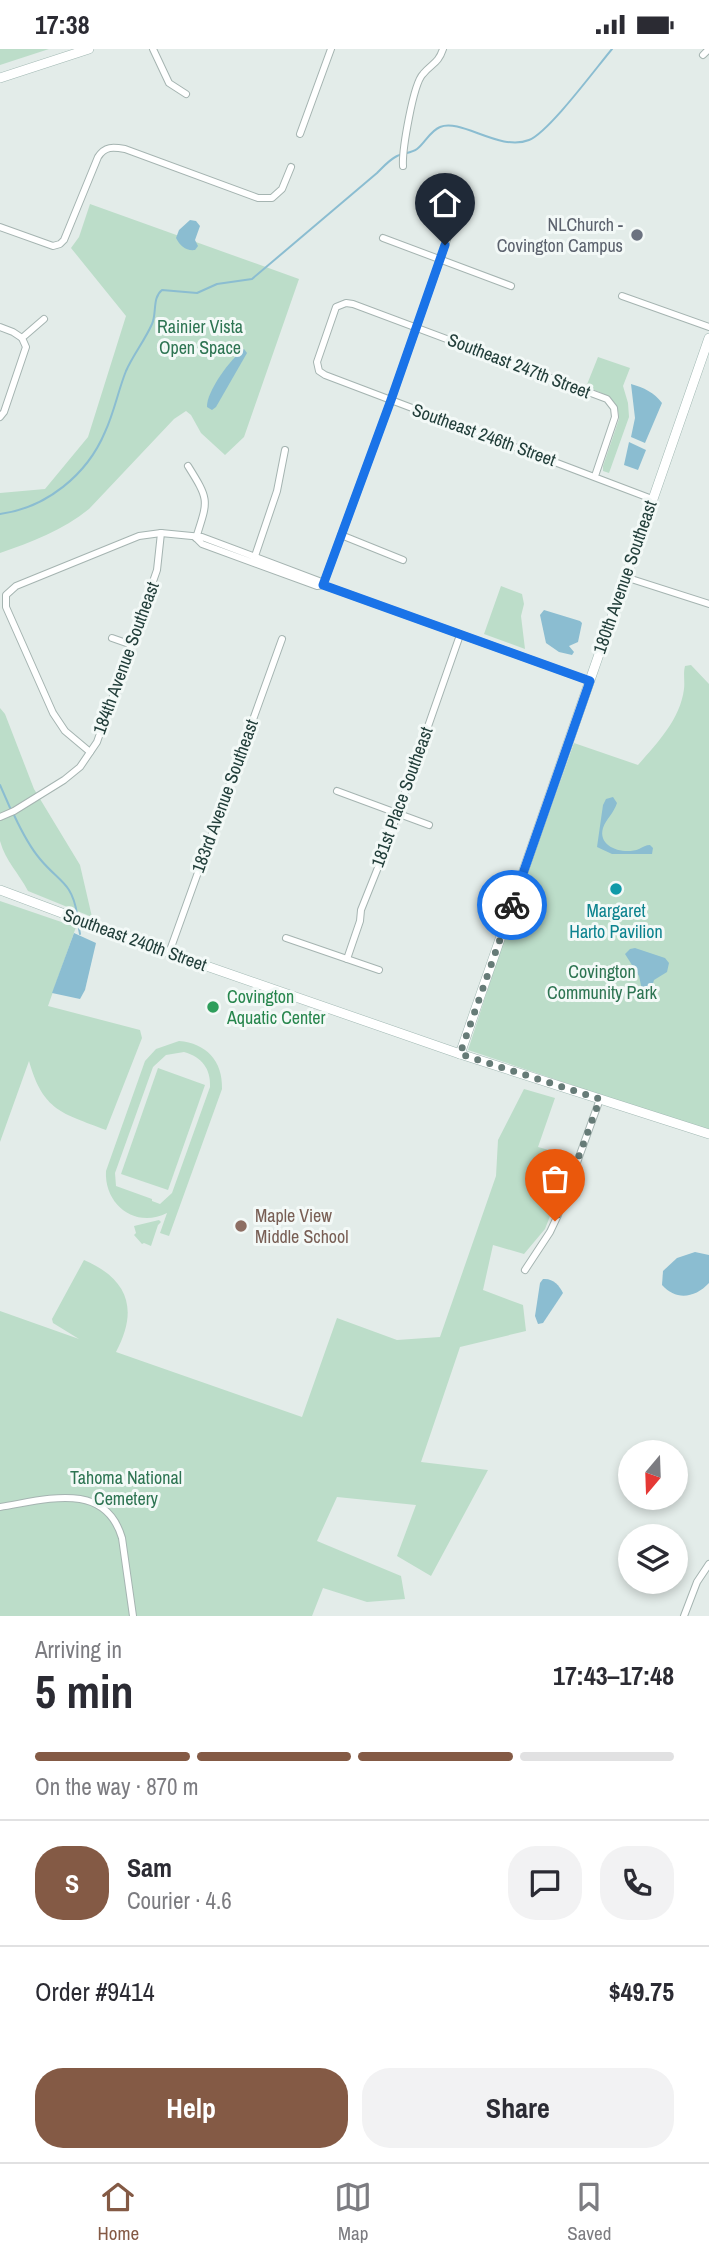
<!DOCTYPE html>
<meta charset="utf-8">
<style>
:root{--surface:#fff;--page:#f2f2f3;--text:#2b2b33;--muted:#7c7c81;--line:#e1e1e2;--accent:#845a45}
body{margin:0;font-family:"Archivo Narrow",sans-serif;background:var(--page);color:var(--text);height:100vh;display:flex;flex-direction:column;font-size:26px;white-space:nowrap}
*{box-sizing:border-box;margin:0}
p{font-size:23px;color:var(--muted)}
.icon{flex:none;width:38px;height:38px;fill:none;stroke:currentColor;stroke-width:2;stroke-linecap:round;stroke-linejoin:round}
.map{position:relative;height:1567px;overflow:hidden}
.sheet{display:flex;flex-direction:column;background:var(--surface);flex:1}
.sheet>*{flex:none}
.needle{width:46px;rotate:199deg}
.controls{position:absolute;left:618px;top:1391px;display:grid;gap:14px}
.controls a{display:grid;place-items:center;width:70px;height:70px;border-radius:50%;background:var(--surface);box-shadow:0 4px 10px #0003;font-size:35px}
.pin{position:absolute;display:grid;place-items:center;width:60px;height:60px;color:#fff;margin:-72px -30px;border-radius:50% 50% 50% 0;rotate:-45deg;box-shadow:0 0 7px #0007}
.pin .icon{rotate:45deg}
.courier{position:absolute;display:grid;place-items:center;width:70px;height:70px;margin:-35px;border:5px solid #1a73e8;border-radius:50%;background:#fff;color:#222;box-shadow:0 2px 9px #0007}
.headline em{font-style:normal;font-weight:700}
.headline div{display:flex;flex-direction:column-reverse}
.headline{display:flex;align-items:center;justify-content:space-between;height:119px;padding:0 35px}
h1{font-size:46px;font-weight:700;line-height:52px}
.bar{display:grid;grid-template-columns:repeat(4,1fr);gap:10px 7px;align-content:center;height:84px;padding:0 35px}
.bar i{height:9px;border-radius:5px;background:var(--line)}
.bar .current{background:var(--accent)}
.bar p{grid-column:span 4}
.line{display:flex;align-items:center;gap:18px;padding:0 35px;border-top:2px solid var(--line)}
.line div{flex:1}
.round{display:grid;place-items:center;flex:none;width:74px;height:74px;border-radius:28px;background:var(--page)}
.cta{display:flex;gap:14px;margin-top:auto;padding:14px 35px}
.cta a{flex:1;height:80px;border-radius:28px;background:var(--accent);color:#fff;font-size:28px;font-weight:700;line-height:80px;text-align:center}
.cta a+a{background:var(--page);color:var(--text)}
.status{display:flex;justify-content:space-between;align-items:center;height:49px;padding:0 35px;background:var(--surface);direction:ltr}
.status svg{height:19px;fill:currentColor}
.menu{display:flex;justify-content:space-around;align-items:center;height:98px;border-top:2px solid var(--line);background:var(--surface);font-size:19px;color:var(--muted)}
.menu a{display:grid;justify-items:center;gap:4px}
.menu .current{color:var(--accent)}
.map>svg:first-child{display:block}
</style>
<div class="status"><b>17:38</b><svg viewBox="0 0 49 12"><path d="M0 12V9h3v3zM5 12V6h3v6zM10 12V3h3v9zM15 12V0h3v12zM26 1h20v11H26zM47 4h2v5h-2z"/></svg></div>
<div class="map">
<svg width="709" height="1567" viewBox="0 0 709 1567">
<rect width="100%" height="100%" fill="#e3ece9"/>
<g fill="#bcddc9" fill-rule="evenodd">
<path d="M0,0H49L0,16Z"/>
<path d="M90,155L299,230L244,388L225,406L201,384L191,366L186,362L174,370L89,460C63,481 32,493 0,504V444L45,440L88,388L126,267L71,199L79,188Z"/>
<path d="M598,308L630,319L623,337L628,354L629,368L609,424L603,422V417L619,370C619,348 604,345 586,338Z"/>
<path d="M501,537L522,545L524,555L521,567L525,600L484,585Z"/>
<path d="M691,616L709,635V1082L468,1001L506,884L574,694L638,716C657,694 680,671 684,640C685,632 683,625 685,617Z"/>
<path d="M0,659L5,665L34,740L80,816L92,868L28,842C18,823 6,813 0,792Z"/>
<path d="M0,852L76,878L48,957L140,981L142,989L106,1081C62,1064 43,1062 29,1012L0,1093Z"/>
<path d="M179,992C206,994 223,1012 222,1040L169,1187L160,1184L167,1164C136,1180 104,1156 106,1122L145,1012L156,1000ZM184,1003C202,1008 211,1020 210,1038L172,1144L160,1155L152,1152V1150L116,1137L115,1124L153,1018L166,1006Z"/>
<path d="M158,1019L205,1036L168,1141L121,1125Z"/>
<path d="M524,1040L555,1049L538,1098L573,1108L545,1180L524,1205L493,1196L483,1241L523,1256L526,1282L460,1298L421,1413L488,1421L431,1527L397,1507L416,1456L337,1448L317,1492L401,1527L405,1550L367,1553L323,1539L312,1567H0V1262L79,1290L53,1274L52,1270L84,1211C128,1230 139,1260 116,1303L302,1368L337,1269L397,1291L440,1288L496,1127L498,1091Z"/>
<path d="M159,1171L161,1173L158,1176L151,1197L144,1194L142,1195L134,1186L136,1184L134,1177Z"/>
</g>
<g fill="#8bbdd1">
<path d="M190,171L196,172L200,177L195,191L198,197L195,201C186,202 180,197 176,189L179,181Z"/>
<path d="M244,300L247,304L216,358L212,361L207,358C206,343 231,309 244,300Z"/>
<path d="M631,335C644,339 654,343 662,354L645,394L631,388L635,369Z"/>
<path d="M629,393L646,401L638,421L624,416Z"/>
<path d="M544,561L580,572L582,574L578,593L569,597L574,603L572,606L559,603L546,594L540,566Z"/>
<path d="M613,748L617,754C614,764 606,770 603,779C597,799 625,806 639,800C643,798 646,796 650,796L653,799L652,805H612L597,798L603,756L606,750Z"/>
<path d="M74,884L96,894L85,941L80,950L52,944Z"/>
<path d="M635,899L665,909L669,914L667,923L654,931L649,948L644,950L639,927L625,905L630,900Z"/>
<path d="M695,1203L709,1206V1234C695,1249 676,1252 662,1236L663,1222L677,1209Z"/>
<path d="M543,1230C553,1229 559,1236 563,1244L543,1274L538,1275L535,1267L540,1234Z"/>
</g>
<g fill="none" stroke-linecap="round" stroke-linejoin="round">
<g stroke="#8bbdd1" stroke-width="2">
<path d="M0,465C46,459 87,426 105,383C114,364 118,342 126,322C133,306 145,291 152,275C157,264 152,249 162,241L197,244L217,235L252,230L377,124C383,118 389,111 397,107C403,104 412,104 417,100C425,94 430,82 440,78C461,69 500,103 529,91C549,83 596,19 612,0"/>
<path d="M0,736L11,761"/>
<path d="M14,766C21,781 29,797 40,810C59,833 72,833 77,865"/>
<path d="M78,874L80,885"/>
</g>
<g stroke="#a5b4b1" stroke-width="8">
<g id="street">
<path d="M153,0L169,34L186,45"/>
<path d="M703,6L709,0"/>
<path d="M300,85L331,0"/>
<path d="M403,117C402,102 413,35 423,25C432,14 438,15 443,0"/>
<path d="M0,178L53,197L60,195L64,191L98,108C105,97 113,98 125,100L258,149H272L282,140L291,118"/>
<path d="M450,182L391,351L323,536L590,632"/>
<path d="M383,189L511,237"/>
<path d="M622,247L709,278"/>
<path d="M0,278L13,283L22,289"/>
<path d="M0,368L4,363L26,298L22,289L44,270"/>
<path d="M188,417C210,452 208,451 196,489"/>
<path d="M595,427L615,368L614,359L607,350L353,255L346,254L336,258L317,313L319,322L325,326L652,450"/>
<path d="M341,486L403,511"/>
<path d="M254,510L277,442L285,401"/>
<path d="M625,528L709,555"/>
<path d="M112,589L132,596"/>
<path d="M90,703L65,682L53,664L6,558V546L16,537L139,487L161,484L202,488L319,532L323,536L317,537L202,495L196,489"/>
<path d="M337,742L429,776"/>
<path d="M0,768L14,762L64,731L80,718L97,693L157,521L161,484"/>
<path d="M286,889L379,921"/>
<path d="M169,904L282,590"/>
<path d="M347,910L360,872L361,861L383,806L460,586"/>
<path d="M525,1221L550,1183L558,1166L600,1050"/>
<path d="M0,1458C45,1451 105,1431 122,1489L133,1567"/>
<path d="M684,1567L697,1533L709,1515"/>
</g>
</g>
<g stroke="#a1b8b3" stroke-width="10">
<g id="secondary">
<path d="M0,29L89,0"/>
<path d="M0,841L169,904L460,1005L709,1085"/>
<path d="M460,1005L709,289"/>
</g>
</g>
<use href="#street" stroke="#fff" stroke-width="6"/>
<use href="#secondary" stroke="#fff" stroke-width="9"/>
</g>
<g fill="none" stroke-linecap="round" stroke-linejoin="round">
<path stroke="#667b77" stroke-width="7" stroke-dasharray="0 12.6" d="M512,856L460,1005L600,1050L555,1172"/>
<path stroke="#1a73e8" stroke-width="9" d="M445,196L391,351L323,536L590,632L512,856"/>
</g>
<circle fill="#6b7280" stroke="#f3f9f7" stroke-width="2.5" cx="637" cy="186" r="7"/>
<circle fill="#0f9aa8" stroke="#f3f9f7" stroke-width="2.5" cx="616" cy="840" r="7"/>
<circle fill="#2e9e5b" stroke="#f3f9f7" stroke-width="2.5" cx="213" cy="958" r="7"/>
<circle fill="#8d6e63" stroke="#f3f9f7" stroke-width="2.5" cx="241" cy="1177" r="7"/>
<g text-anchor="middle" stroke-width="6" stroke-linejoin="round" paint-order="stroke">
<g font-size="18" fill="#5b616d" stroke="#f3f9f7" text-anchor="end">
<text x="623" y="182">NLChurch -<tspan x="623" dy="21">Covington Campus</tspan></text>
</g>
<g font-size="18" fill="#2d7452" stroke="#f3f9f7">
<text x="200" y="284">Rainier Vista<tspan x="200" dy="21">Open Space</tspan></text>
<text x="602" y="929">Covington<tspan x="602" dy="21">Community Park</tspan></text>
<text x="126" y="1435">Tahoma National<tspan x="126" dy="21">Cemetery</tspan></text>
</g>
<g font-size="18" fill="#223e3a" stroke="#f3f9f7">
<text transform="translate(519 317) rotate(21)" y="6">Southeast 247th Street</text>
<text transform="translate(484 386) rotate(20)" y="6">Southeast 246th Street</text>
<text transform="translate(625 528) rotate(-71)" y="6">180th Avenue Southeast</text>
<text transform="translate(126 609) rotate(-70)" y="6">184th Avenue Southeast</text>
<text transform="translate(225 747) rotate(-70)" y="6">183rd Avenue Southeast</text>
<text transform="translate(402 748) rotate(-70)" y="6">181st Place Southeast</text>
<text transform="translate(135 891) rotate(20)" y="6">Southeast 240th Street</text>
</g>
<g font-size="18" fill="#0d838f" stroke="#f3f9f7">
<text x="616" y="868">Margaret<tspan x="616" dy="21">Harto Pavilion</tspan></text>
</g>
<g font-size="18" fill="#27864d" stroke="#f3f9f7" text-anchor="start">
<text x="227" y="954">Covington<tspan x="227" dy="21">Aquatic Center</tspan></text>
</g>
<g font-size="18" fill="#785e54" stroke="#f3f9f7" text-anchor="start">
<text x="255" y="1173">Maple View<tspan x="255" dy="21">Middle School</tspan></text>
</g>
</g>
</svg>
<div class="controls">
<a><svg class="needle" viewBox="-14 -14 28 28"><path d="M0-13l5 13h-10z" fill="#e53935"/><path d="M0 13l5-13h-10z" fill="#7c7c81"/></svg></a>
<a><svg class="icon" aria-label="layers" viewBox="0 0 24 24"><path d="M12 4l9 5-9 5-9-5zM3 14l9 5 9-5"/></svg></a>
</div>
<div class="pin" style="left:555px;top:1172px;background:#ea580c"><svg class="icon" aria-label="bag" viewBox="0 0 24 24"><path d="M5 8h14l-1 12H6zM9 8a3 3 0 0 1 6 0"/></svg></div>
<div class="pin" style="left:445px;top:196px;background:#1f2937"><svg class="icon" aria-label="home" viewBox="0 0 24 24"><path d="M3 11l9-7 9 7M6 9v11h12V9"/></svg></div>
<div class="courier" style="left:512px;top:856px"><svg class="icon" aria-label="bike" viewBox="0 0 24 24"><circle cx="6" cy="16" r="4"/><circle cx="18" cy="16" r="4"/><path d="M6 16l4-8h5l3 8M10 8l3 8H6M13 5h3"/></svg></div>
</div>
<section class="sheet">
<div class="headline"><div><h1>5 min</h1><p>Arriving in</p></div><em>17:43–17:48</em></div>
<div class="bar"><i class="current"></i><i class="current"></i><i class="current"></i><i></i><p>On the way · 870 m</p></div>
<div class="line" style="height:126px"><b class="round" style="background:var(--accent);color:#fff">S</b><div><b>Sam</b><p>Courier · 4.6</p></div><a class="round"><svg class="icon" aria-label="chat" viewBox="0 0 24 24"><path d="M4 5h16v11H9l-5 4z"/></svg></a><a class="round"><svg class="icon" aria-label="phone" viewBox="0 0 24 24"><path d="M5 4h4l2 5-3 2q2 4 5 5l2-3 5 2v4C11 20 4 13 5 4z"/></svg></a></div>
<div class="line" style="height:91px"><div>Order #9414</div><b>$49.75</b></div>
<div class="cta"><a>Help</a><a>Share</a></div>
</section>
<nav class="menu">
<a class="current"><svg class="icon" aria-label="home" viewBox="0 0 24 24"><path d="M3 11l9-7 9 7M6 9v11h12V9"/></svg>Home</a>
<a><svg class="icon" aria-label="map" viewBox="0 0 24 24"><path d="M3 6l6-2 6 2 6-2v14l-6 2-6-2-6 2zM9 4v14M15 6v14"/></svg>Map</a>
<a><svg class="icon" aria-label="saved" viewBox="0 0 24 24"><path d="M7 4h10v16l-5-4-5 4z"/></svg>Saved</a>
</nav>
